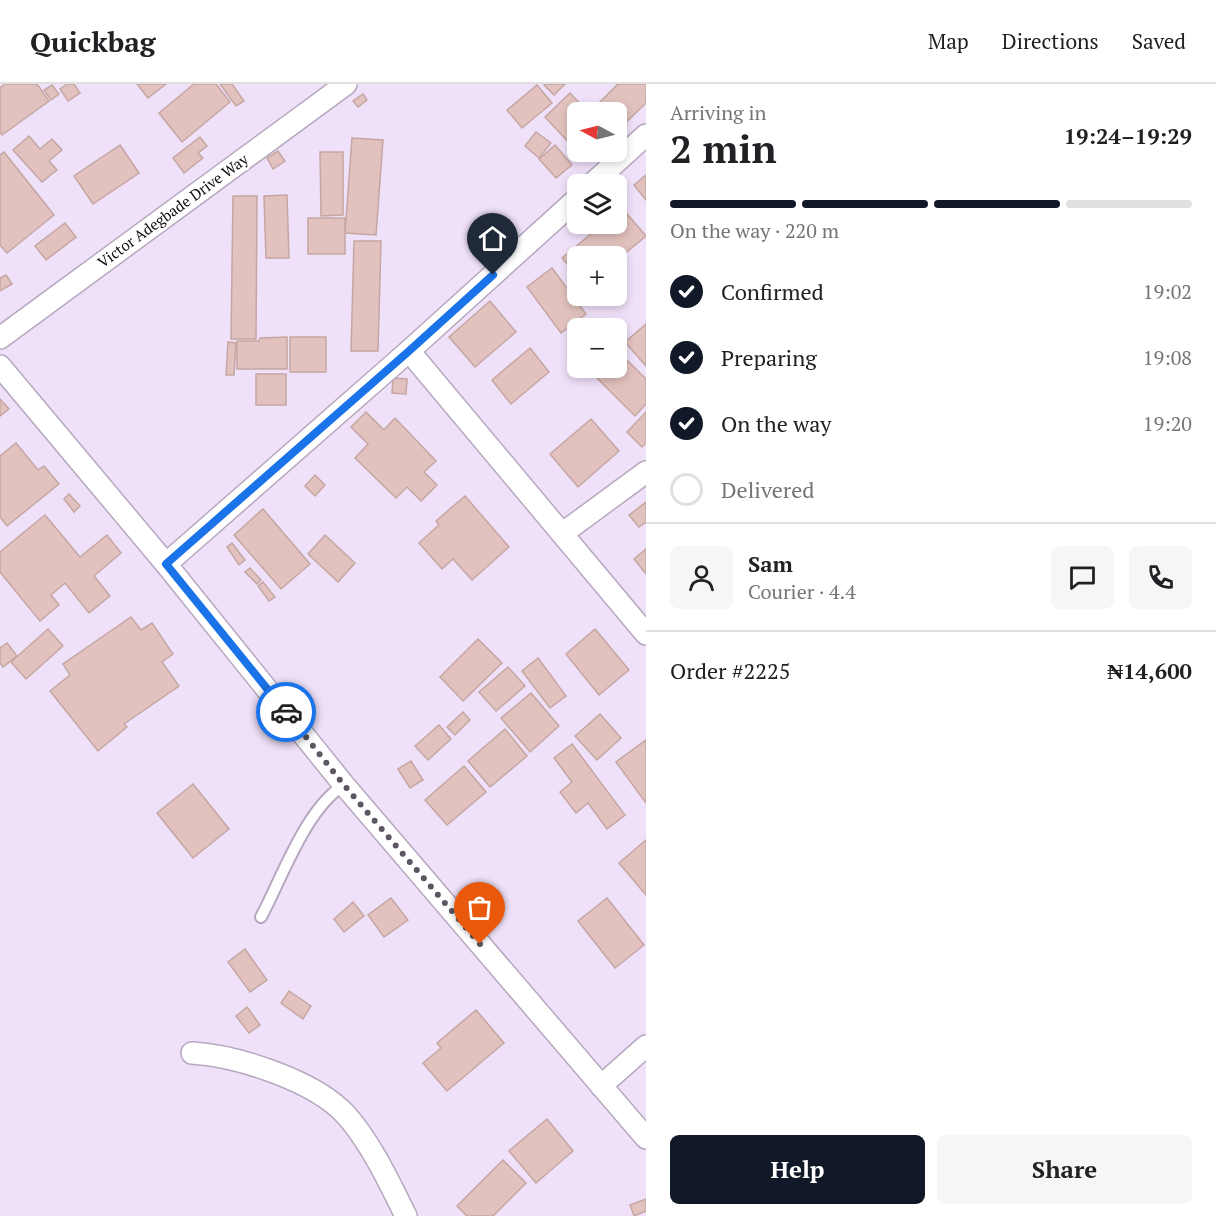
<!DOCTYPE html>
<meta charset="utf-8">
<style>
:root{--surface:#fff;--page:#f6f6f6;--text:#202124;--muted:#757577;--line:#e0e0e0;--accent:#111827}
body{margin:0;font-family:"PT Serif",serif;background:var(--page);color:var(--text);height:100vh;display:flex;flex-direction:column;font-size:22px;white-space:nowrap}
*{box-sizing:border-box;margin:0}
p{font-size:20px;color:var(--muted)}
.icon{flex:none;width:33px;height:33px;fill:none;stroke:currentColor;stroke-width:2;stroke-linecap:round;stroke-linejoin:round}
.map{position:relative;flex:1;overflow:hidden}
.side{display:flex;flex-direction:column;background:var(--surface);width:570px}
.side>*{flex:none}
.needle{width:39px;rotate:277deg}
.tools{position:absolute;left:567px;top:18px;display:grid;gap:12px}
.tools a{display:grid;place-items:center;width:60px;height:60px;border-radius:9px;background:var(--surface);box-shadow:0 3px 9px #0003;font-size:30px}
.pin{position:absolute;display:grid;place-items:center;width:51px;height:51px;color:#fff;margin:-62px -26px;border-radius:50% 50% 50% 0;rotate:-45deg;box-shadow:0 0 6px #0007}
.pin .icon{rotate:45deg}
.courier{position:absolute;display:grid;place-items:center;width:60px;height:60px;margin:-30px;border:4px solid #1a73e8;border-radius:50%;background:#fff;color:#222;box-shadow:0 2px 8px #0007}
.headline em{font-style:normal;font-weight:600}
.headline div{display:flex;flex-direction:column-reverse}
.headline{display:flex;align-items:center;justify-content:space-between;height:102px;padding:0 24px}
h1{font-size:39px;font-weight:600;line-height:45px}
.bar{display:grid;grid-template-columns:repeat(4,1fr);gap:9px 6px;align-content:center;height:72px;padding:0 24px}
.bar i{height:8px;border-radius:4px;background:var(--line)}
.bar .on{background:var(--accent)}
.bar p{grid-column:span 4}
.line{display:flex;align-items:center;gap:15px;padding:0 24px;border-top:2px solid var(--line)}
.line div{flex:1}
.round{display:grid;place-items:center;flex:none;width:63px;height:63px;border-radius:9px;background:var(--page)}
ol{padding:0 24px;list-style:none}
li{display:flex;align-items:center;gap:18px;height:66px}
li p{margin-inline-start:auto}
li .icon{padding:6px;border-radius:50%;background:var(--accent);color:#fff;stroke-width:4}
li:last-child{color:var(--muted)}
li i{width:33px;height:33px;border:3px solid var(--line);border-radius:50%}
.button{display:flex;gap:12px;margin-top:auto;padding:12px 24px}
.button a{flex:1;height:69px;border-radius:9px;background:var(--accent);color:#fff;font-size:24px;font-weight:600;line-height:69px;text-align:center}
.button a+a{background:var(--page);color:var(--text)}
header{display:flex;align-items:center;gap:36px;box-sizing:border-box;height:84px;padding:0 30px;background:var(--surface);border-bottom:2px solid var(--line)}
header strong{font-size:28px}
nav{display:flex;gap:33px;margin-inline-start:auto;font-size:21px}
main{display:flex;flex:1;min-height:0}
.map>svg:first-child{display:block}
</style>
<header>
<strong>Quickbag</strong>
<nav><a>Map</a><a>Directions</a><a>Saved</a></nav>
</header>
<main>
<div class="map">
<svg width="646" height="1132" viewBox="0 0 646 1132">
<rect width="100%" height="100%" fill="#efe1f9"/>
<g fill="#e2c2be" stroke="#c5a6a2" stroke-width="1.5">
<path d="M5,0H37L49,17L2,51L0,48V4Z"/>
<path d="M67,0H74L80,9L68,17L60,5Z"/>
<path d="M137,0H166L148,14Z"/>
<path d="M194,0H216L230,18L182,58L159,29Z"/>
<path d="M220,0H232L244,17L236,22Z"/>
<path d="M546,0H565L554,11L544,1Z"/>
<path d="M618,0H646V19L618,46L616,45V28H601L595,23Z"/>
<path d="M52,1L59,10L51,16L44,6Z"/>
<path d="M537,1L552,19L522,44L507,26Z"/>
<path d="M570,9L588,28H578V61L574,64L545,33Z"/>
<path d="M363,10L367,16L358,23L353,17Z"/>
<path d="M536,48L551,59L539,74L525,62Z"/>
<path d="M29,52L40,65L52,55L62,66L49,77L57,86L42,98L13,66Z"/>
<path d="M200,53L207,62L198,69L203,74L184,89L173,74Z"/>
<path d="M352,54L383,56L376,151L345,149Z"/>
<path d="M120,61L139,89L93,120L74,92Z"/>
<path d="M555,61L572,81L556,94L539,75Z"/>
<path d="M278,67L285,77L273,85L267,74Z"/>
<path d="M4,68L54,131L7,169L0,161V71Z"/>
<path d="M320,68H343V131L321,132Z"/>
<path d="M646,91V116L634,101Z"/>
<path d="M287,111L289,174H266L264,112Z"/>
<path d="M233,112H257L256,255H231Z"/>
<path d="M622,124L646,152L616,177V172H578V192L562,174L603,140H616V128Z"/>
<rect x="308" y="134" width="37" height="36"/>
<path d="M65,139L76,153L46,176L35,162Z"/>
<path d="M354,157H381L378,267H351Z"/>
<path d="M552,184L586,230L561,249L527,203Z"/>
<path d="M6,191L12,200L0,207V194Z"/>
<path d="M490,217L516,248L475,283L449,253Z"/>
<path d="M646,240V282L625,258Z"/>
<path d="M287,253V285H237V257H259L260,254Z"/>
<rect x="290" y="253" width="36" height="35"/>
<path d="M228,258L236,259L234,291H226Z"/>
<path d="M530,264L549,288L511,320L492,296Z"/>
<path d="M616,265L646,295V320L635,332L587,284H616Z"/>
<rect x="256" y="290" width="30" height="31"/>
<path d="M393,294L407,295L406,310L392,309Z"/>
<path d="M0,315L9,325L0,332Z"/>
<path d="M366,328L384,346L395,334L436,377L424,388L437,401L421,417L407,403L396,414L355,374L368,360L351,343Z"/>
<path d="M646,328V359L642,363L627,348Z"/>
<path d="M591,335L619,367L578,403L550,370Z"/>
<path d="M16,359L38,386L44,382L59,400L7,442L0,433V372Z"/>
<path d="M315,391L325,401L315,412L305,402Z"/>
<path d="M69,410L80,422L74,428L64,415Z"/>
<path d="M465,412L509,463L472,496L453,475L442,485L419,459L439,441L436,437Z"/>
<path d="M646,418V438L639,443L629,431Z"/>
<path d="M263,425L310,480L281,505L234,451Z"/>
<path d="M45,431L80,473L107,451L121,469L94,492L110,512L89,529L65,499L51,511L59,521L40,537L0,488V468Z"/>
<path d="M325,451L355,479L338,498L308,470Z"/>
<path d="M232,459L245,476L239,481L227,463Z"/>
<path d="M646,465V490L634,475Z"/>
<path d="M250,484L261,496L257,500L245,488Z"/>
<path d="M263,498L275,513L269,517L258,502Z"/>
<path d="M131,533L141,546L152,539L173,570L162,578L179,602L124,640L127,643L98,667L50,607L70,591L63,580Z"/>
<path d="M48,545L63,562L26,595L11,578Z"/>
<path d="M595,545L629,586L599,611L566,570Z"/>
<path d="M478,555L502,579L463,617L440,593Z"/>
<path d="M7,559L17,572L3,583L0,579V564Z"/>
<path d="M538,574L566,612L550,624L522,587Z"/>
<path d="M508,583L525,602L496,627L479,608Z"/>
<path d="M531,609L559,642L530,668L501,634Z"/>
<path d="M463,628L470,636L455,651L447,643Z"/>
<path d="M600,630L621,654L597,676L575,652Z"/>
<path d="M439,641L451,655L428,676L415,662Z"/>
<path d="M505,645L527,672L490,703L468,677Z"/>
<path d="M646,656V719L616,678Z"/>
<path d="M572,660L625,731L607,745L588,719L576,729L560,708L572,698L554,674Z"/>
<path d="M411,677L423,696L410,704L398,685Z"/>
<path d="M464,682L486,708L447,741L425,716Z"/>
<path d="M193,700L229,745L193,774L157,729Z"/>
<path d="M646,756V811L619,779Z"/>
<path d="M391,814L408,836L384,853L368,831Z"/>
<path d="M607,814L644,861L615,884L578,837Z"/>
<path d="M353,818L364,832L344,848L334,835Z"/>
<path d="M245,865L267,896L250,908L228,878Z"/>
<path d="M289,907L311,922L303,935L281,919Z"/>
<path d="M247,923L260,941L249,949L236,932Z"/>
<path d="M476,926L504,959L447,1007L423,979L441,964L437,959Z"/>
<path d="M547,1035L573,1067L536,1099L509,1067Z"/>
<path d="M503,1076L526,1099L493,1132H467L457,1122Z"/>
<path d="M646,1115V1127L634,1132L630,1121Z"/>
</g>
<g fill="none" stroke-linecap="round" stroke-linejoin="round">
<g stroke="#b6a8bf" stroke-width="14">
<path id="lane" d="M261,833C282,794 306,724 344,701"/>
</g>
<g stroke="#b6a8bf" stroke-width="24">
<g id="street">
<path d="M592,100L646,51"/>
<path d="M0,254L346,0"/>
<path d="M409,267L646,550"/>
<path d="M0,282L166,480L344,701L646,1054"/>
<path d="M563,449L646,388"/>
<path d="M166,480L409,267L578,114"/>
<path d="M192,969C238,972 316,997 347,1032C372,1061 389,1098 406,1132"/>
<path d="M601,1002L646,962"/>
</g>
</g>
<use href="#lane" stroke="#fff" stroke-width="10"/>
<use href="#street" stroke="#fff" stroke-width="21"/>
</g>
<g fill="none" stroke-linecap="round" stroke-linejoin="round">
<path stroke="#5d5562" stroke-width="6" stroke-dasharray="0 10.8" d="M286,628L344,701L480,860"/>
<path stroke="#1a73e8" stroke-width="8" d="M286,628L166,480L409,267L493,191"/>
</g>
<g text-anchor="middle" stroke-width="5" stroke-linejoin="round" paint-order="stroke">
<g font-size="15" fill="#0e0a11" stroke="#fff">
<text transform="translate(173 127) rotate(-36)" y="5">Victor Adegbade Drive Way</text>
</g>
</g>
</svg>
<div class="tools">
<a><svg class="needle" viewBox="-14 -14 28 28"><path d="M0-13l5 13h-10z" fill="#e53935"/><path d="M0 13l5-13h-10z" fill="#757577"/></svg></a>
<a><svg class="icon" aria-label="layers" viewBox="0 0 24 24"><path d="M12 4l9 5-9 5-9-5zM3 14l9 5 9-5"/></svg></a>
<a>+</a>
<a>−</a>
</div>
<div class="pin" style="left:480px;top:860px;background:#ea580c"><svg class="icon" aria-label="bag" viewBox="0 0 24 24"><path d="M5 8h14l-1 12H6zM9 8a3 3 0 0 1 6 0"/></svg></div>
<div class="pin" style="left:493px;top:191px;background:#1f2937"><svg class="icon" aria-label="home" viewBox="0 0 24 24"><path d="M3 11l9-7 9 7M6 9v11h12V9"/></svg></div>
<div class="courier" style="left:286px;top:628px"><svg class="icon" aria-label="car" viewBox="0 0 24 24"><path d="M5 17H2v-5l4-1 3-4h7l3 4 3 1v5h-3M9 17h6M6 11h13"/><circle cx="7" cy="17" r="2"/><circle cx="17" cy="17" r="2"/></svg></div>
</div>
<section class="side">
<div class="headline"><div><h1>2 min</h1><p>Arriving in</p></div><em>19:24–19:29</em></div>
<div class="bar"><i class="on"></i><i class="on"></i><i class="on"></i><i></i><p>On the way · 220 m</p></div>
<ol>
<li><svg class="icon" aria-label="check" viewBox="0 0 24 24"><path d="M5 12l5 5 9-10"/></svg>Confirmed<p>19:02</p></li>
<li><svg class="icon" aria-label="check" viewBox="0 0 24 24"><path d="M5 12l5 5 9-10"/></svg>Preparing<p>19:08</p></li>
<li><svg class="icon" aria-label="check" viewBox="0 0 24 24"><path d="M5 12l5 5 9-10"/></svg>On the way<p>19:20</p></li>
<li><i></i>Delivered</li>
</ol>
<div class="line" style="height:108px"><a class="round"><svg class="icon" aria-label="person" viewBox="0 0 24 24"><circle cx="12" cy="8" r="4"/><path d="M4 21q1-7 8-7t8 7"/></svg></a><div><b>Sam</b><p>Courier · 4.4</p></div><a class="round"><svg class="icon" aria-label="chat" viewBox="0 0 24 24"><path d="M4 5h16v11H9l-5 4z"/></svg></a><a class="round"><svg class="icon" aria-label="phone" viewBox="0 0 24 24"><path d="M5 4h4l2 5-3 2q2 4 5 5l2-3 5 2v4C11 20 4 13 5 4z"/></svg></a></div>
<div class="line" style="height:78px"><div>Order #2225</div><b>₦14,600</b></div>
<div class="button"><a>Help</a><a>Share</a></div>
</section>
</main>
